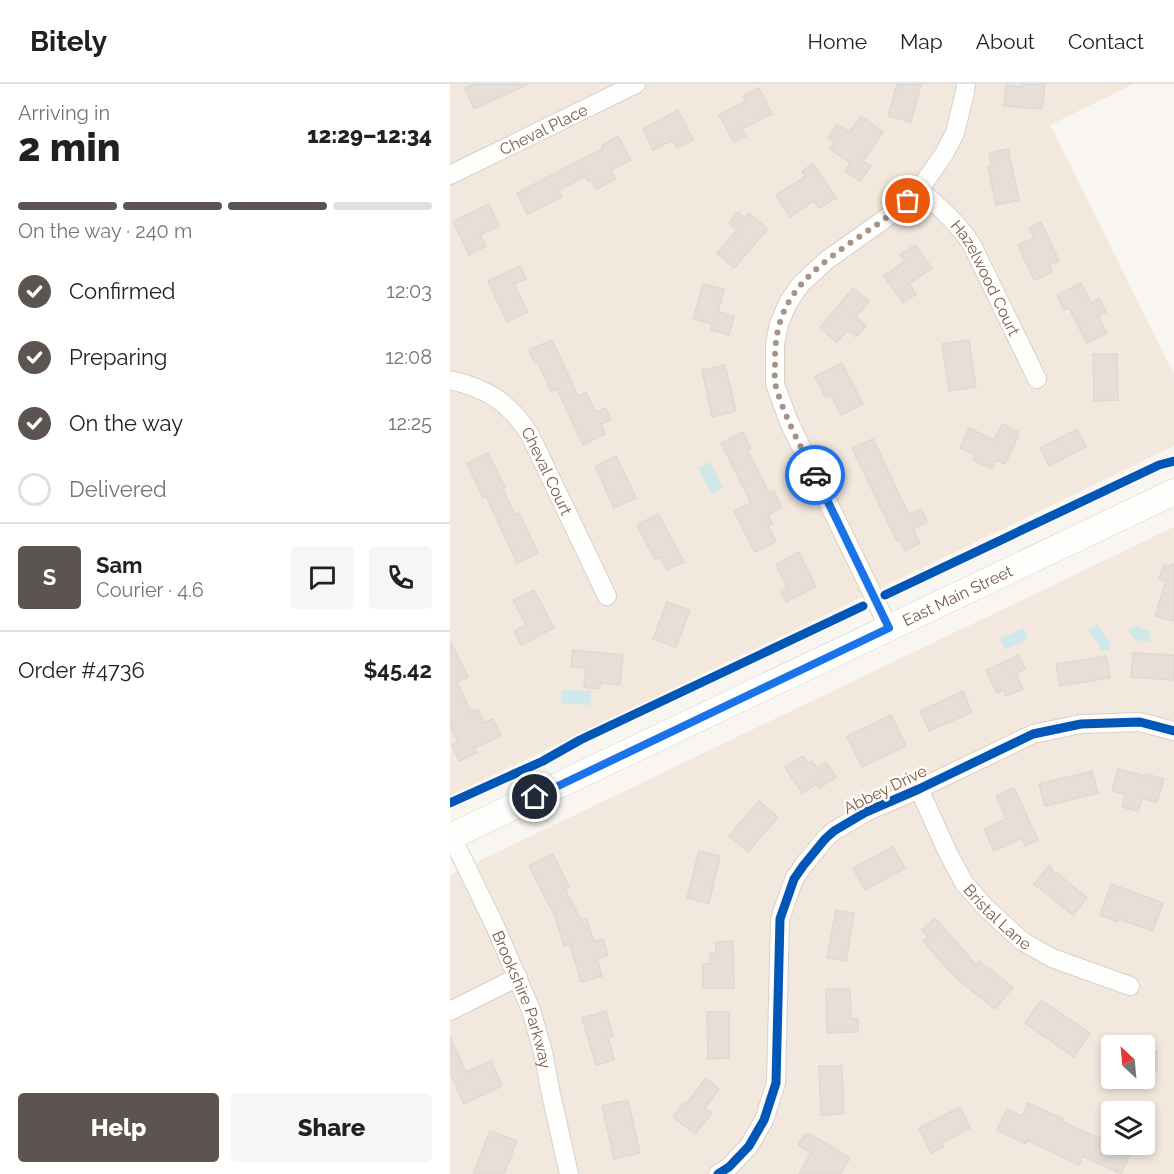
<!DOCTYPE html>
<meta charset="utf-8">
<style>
:root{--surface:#fff;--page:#f6f6f6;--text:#202124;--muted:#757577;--line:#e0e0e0;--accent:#5c5450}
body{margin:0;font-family:Raleway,sans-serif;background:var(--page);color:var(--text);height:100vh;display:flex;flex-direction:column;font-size:22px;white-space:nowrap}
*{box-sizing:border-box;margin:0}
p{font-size:20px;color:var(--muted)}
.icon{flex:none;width:33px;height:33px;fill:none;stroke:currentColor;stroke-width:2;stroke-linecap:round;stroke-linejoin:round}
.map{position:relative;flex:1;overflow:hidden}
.details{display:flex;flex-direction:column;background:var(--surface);width:450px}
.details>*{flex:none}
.needle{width:39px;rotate:334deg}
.tools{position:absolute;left:651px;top:951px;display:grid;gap:12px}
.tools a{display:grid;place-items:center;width:54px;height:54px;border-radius:6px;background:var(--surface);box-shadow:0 3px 9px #0003;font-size:30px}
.pin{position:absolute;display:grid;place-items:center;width:51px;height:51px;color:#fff;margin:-26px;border:3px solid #fff;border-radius:50%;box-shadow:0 2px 6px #0007}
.courier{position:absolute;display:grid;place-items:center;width:60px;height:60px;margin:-30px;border:4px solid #1a73e8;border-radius:50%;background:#fff;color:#222;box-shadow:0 2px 8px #0007}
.headline em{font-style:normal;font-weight:800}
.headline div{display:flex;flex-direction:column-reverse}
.headline{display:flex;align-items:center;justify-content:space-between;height:102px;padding:0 18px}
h1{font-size:39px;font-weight:800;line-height:45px}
.bar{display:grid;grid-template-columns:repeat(4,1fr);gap:9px 6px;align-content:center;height:72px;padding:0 18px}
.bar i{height:8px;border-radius:4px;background:var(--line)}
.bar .active{background:var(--accent)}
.bar p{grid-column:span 4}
.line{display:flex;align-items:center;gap:15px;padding:0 18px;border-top:2px solid var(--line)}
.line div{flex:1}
.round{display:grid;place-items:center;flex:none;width:63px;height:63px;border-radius:6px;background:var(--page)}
ol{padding:0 18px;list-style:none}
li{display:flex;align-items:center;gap:18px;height:66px}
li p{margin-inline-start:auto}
li .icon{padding:6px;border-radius:50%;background:var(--accent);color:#fff;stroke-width:4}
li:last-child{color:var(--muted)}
li i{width:33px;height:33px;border:3px solid var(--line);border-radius:50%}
.action{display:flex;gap:12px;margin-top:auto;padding:12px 18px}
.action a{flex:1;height:69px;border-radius:6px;background:var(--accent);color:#fff;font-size:24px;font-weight:800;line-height:69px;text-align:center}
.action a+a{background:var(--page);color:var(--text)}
header{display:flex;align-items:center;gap:36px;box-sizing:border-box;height:84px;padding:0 30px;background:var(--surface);border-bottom:2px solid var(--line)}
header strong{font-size:28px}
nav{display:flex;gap:33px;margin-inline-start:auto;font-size:21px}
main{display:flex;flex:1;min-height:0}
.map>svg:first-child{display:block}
</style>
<header>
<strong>Bitely</strong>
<nav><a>Home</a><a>Map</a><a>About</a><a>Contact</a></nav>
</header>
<main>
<section class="details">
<div class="headline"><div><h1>2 min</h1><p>Arriving in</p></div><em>12:29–12:34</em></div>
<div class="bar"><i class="active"></i><i class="active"></i><i class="active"></i><i></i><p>On the way · 240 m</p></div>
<ol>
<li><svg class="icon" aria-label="check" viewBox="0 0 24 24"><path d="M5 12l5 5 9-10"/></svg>Confirmed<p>12:03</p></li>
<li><svg class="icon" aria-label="check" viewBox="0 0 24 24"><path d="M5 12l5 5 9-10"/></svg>Preparing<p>12:08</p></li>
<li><svg class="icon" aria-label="check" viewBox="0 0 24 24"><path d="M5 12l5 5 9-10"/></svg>On the way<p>12:25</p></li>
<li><i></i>Delivered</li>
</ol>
<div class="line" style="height:108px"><b class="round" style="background:var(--accent);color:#fff">S</b><div><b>Sam</b><p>Courier · 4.6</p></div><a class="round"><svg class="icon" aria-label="chat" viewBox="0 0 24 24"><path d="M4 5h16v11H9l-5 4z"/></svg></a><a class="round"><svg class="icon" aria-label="phone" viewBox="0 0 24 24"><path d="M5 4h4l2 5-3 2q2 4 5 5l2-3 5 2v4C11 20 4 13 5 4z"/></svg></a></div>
<div class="line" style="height:78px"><div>Order #4736</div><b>$45.42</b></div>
<div class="action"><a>Help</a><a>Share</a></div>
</section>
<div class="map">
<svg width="724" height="1090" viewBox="0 0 724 1090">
<rect width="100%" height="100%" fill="#f9f5f0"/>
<g fill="#f2e8de" fill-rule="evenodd">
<path d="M0,0H683L600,41L724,290V362L0,712Z"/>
<path d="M724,443V1090H0V791ZM662,962H694V994H662ZM662,1028H694V1060H662Z"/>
</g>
<g fill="#d0e8ea">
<path d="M260,378L273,404L261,410L248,384Z"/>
<path d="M647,540L659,557L660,567L649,566V561L638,546Z"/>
<path d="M687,542L699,547L701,551L699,557C691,559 677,554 679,544Z"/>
<path d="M573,544L578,555L555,566L550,555Z"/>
<path d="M112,606L141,607L140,621L111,619Z"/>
</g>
<g fill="#e6ded7" stroke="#e2d8d2" stroke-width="1.5">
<path d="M24,0H78L24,25L15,4Z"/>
<path d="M447,0H471L461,38L438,32Z"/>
<path d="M573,0H595L592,25L554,22L556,1L572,3Z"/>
<path d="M309,4L322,30L292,45L296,52L284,58L269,31L296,17L293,12Z"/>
<path d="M228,26L243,56L227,64L223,56L203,66L193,45Z"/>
<path d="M411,32L433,48L413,77L421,82L410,97L395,87L400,79L380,65L385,58L378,54L387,40L399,48Z"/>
<path d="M168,52L181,76L161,86L165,95L146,106L141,96L138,97L135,92L109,106L112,113L77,130L67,109L154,64L152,61Z"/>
<path d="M558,65L569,116L546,121L538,83L542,82L539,69Z"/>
<path d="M363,80L386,114L369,124L364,117L340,133L326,111L356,92L352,87Z"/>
<path d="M39,120L49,142L30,151L36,162L19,171L3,137Z"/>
<path d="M288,128L295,134L299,129L318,145L284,184L267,169L287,146L279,139Z"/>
<path d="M591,138L609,177L599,181L602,188L584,196L568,161L584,154L579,144Z"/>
<path d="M465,161L482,184L459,200L466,210L453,219L434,192L455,177L450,171Z"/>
<path d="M70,182L76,195L64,200L78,228L57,238L38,197Z"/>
<path d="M631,199L641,219L649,214L656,228L648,232L657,249L637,259L619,224L614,226L607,211Z"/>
<path d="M253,200L274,205L268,228L284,232L279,251L261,246L262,240L243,235Z"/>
<path d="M403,204L419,217L406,233L416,242L406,253L398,246L387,258L370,244Z"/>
<path d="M102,256L128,312L136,308L146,328L155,324L161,336L151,340L155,350L133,361L107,305L101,307L88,278L85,279L79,266Z"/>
<path d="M519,256L526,303L499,307L492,260Z"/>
<path d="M643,270H667L668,316L644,317Z"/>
<path d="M392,279L413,320L391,331L381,311L376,314L365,292Z"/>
<path d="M275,281L286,327L262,333L252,286Z"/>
<path d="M552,340L568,348V353L555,380L546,376L542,385L523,376L525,371L510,364L519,344L544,356Z"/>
<path d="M627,345L636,363L599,382L590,364Z"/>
<path d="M293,348L301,364L297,365L319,409L324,407L332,424L318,431L322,440L318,442L326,457L305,468L284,427L301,419L271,359Z"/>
<path d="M423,355L459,431L471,425L477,438L463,445L470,459L455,467L449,456L447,457L402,364Z"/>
<path d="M38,369L55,404L53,405L65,431L69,429L88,469L67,479L36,412L33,413L17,379Z"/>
<path d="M166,372L186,414L164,424L145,382Z"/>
<path d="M208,430L234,478L217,486L210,473L205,475L187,441Z"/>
<path d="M349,468L366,503L336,518L331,507L337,503L326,480Z"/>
<path d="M721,480L724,481V537L705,532L716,497L709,495L714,481L720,483Z"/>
<path d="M84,506L104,544L71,561L64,547L76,541L63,516Z"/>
<path d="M217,518L240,526L226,563L203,555Z"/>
<path d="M0,557L18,593L7,598L21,628L28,625L34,639L43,635L51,652L24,664L27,669L9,677L2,661L8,658L0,642Z"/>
<path d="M123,566L173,571L170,601L150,599V605L134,603L136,584L121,583Z"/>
<path d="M683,569L724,571V596L681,593Z"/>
<path d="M569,571L575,585L566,589L573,605L556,612L554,606L547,609L536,586Z"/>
<path d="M656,572L660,594L610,602L606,580Z"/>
<path d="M513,607L522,628L479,647L470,627Z"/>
<path d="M441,631L456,662L412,683L397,652Z"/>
<path d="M353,672L358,679L362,677L367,684L376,678L386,693L369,704L366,700L352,709L335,683Z"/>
<path d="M668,685L695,692L696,690L714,695L707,718L692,714L688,727L672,723L675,710L662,707Z"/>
<path d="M642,687L648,709L595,722L589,700Z"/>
<path d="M564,704L588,756L575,762L572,754L544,767L534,745L556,735L546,712Z"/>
<path d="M309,717L328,733L298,768L279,752Z"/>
<path d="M443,763L455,784L415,806L403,784Z"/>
<path d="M249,767L270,772L259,819L237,814Z"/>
<path d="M103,770L119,803L115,805L131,836L136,834L144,858L153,855L158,871L147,875L152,892L131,898L120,860L114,862L105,832L79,782Z"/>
<path d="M600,781L604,790L607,789L637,814L623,831L584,800Z"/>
<path d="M661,800L713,819L703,847L669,835L668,838L650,831Z"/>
<path d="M386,826L404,829L396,877L377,874Z"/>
<path d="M485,834L526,881L529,877L563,903L545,925L506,894L473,857L478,853L472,846Z"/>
<path d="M283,857L284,904H253V880H260V870H266V858Z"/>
<path d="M376,905H400L401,935L408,934V948L377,949Z"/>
<path d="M591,916L640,949L624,973L575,939Z"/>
<path d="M156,927L163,952L158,953L164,976L146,981L132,934Z"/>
<path d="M257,928H279V974L258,975Z"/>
<path d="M0,953L16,988L41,977L52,1002L14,1020L0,989Z"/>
<rect x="694" y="967" width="13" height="20"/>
<path d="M369,982H392L394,1030L371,1031Z"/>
<path d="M256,994L269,1005L255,1024L262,1029L245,1050L223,1033L234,1019L236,1020Z"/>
<path d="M178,1016L190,1069L164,1075L152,1022Z"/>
<path d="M578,1019L613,1035L611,1037L662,1060H666L681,1067L671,1090L633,1072L629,1081L577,1056L576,1060L547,1046L557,1025L572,1032Z"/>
<path d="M510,1023L520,1044L491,1059L493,1063L481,1069L469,1044Z"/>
<path d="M40,1047L67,1057L54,1090H23Z"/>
<path d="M355,1050H360L400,1074L390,1090H349L361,1069L348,1061Z"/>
</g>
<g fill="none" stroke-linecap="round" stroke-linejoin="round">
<g stroke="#d7d1cb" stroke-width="20">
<g id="street">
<path id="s1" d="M0,91L186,0"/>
<path id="s2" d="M469,106C489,122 508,139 522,161L587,295"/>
<path id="s3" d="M0,296C37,304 60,319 80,351L157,512"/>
<path d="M439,544L339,338L325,300V260L329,240L338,219L350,201L377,176L446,127L469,106L494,70L505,49L515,8L516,0"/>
<path id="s4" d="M469,705L498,769L514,799L535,823L572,857L602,874L680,902"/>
<path id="s5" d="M0,749L45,842L81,926L93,968L101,1010L119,1090"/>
<path d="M0,927L68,893"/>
<path d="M268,1090L279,1083L299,1062L314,1036L326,999L330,835L344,795L353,782L375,755L384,747L416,728L469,705L583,650L631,640L690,638L724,647"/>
</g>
</g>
<g stroke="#d9d2cb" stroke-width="27">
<g id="secondary">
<path id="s6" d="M0,753L724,408"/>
</g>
</g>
<use href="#street" stroke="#fefefd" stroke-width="18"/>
<use href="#secondary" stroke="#fefefd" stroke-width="26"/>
<g stroke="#fffaf3" stroke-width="13">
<g id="cycleway">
<path d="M435,511L709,381L724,377"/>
<path d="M0,719L93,677L130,656L413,522"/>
<path d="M268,1090L279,1083L299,1062L314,1036L326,999L330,835L344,795L353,782L375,755L384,747L416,728L469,705L583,650L631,640L690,638L724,647"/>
</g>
</g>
<use href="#cycleway" stroke="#0057b8" stroke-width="9"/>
</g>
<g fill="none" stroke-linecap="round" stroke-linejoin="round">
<path stroke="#a69286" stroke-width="6" stroke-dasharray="0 10.8" d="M365,391C351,363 335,334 326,303C324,296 325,287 325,280C324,233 340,206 376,177C402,156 432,139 458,117"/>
<path stroke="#1a73e8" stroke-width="8" d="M85,713L439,544L365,391"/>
</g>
<g text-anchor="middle" stroke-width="5" stroke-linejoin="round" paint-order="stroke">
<g font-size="16" fill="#7a5c4d" stroke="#fffaf3">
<text dy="6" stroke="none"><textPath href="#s1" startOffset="104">Cheval Place</textPath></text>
<text dy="6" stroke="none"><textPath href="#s2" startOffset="112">Hazelwood Court</textPath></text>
<text dy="6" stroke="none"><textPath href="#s3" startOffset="140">Cheval Court</textPath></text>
<text dy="6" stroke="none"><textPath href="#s6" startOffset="562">East Main Street</textPath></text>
<text transform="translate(435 705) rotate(-26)" y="6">Abbey Drive</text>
<text dy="6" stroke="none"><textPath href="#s4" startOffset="152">Bristal Lane</textPath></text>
<text dy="6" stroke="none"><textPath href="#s5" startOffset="182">Brookshire Parkway</textPath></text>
</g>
</g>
</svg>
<div class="tools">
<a><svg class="needle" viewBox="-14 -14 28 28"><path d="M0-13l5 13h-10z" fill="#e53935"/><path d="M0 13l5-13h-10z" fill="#757577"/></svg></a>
<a><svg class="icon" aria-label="layers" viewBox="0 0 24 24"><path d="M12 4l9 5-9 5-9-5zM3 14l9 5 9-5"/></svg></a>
</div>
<div class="pin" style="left:458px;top:117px;background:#ea580c"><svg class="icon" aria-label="bag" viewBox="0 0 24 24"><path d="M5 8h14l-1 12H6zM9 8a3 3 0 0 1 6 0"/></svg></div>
<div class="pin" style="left:85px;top:713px;background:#1f2937"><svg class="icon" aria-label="home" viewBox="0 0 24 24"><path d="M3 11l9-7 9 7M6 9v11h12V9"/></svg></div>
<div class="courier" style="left:365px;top:391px"><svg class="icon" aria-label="car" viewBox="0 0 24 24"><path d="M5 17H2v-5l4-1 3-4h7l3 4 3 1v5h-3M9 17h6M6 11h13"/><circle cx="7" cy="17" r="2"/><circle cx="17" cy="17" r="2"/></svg></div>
</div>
</main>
